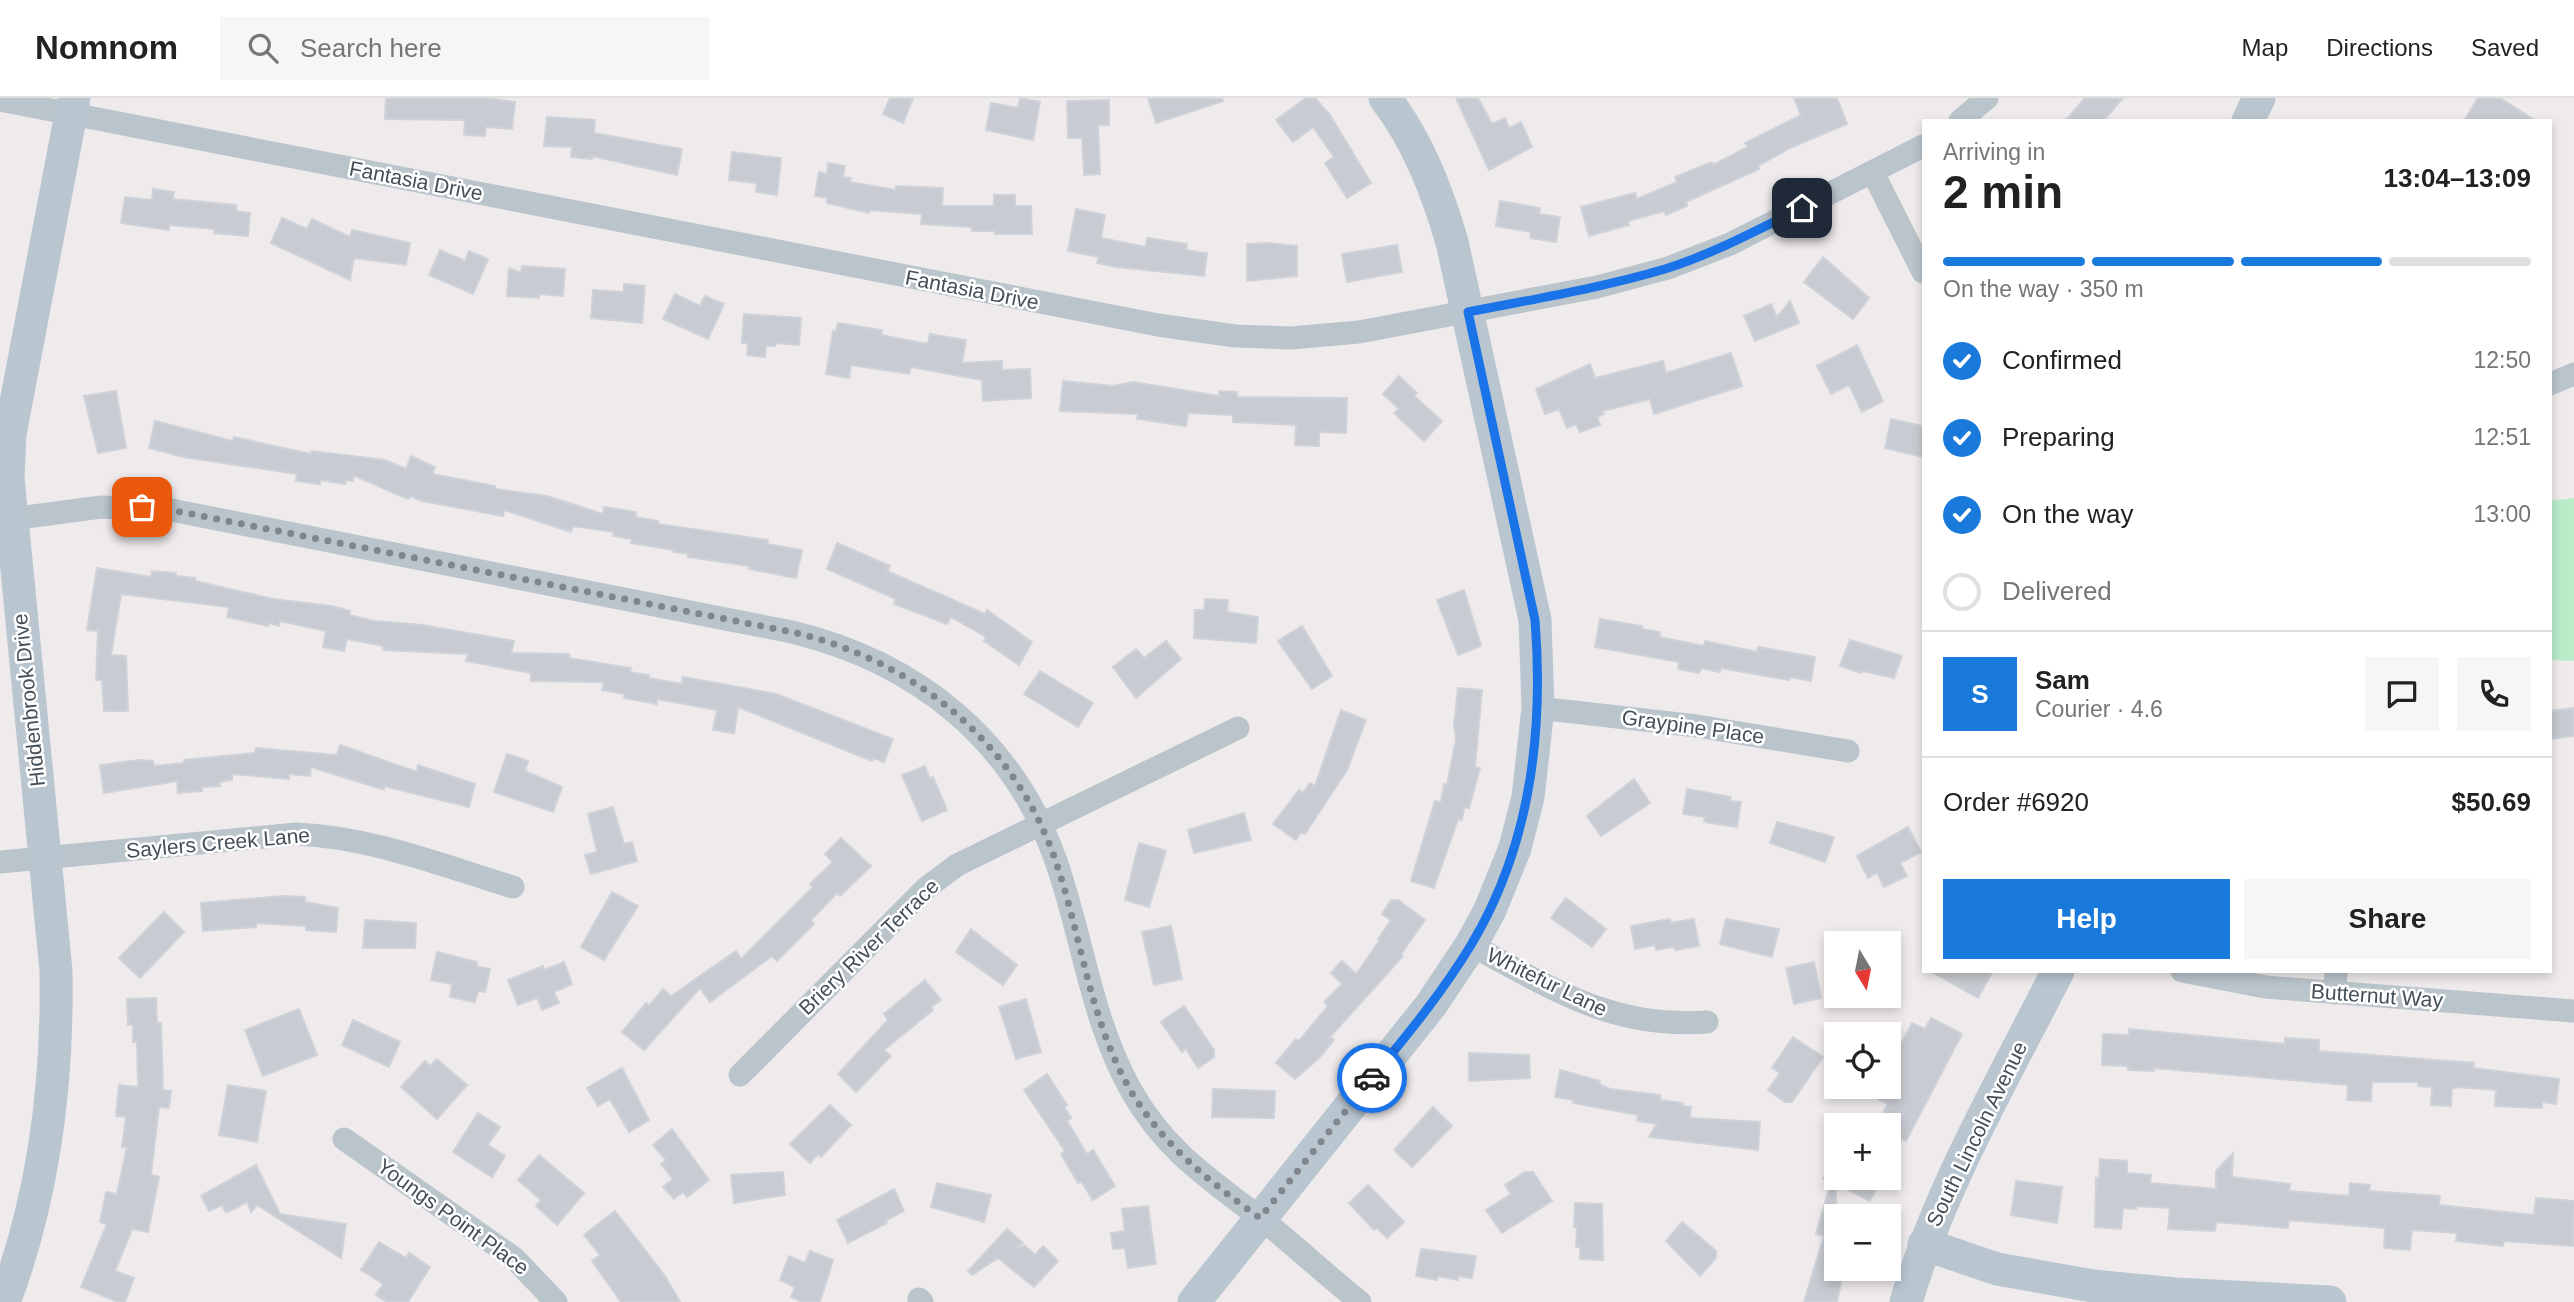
<!DOCTYPE html>
<meta charset="utf-8">
<style>
:root{--surface:#fff;--page:#f6f6f6;--text:#222;--muted:#767676;--line:#e0e0e0;--accent:#197adb}
body{margin:0;font-family:Helvetica,sans-serif;background:var(--page);color:var(--text);height:100vh;display:flex;flex-direction:column;font-size:26px;white-space:nowrap}
*{box-sizing:border-box;margin:0}
p{font-size:23px;color:var(--muted)}
.icon{flex:none;width:38px;height:38px;fill:none;stroke:currentColor;stroke-width:2;stroke-linecap:round;stroke-linejoin:round}
.map{position:relative;flex:1;overflow:hidden}
.sheet{position:absolute;left:1922px;top:21px;width:630px;height:854px;display:flex;flex-direction:column;background:var(--surface);border-radius:0px;box-shadow:0 4px 10px #0003}
.sheet>*{flex:none}
.needle{width:46px;rotate:170deg}
.tools{position:absolute;left:1824px;top:833px;display:grid;gap:14px}
.tools a{display:grid;place-items:center;width:77px;height:77px;border-radius:0px;background:var(--surface);box-shadow:0 4px 10px #0003;font-size:35px}
.pin{position:absolute;display:grid;place-items:center;width:60px;height:60px;color:#fff;margin:-30px;border-radius:14px;box-shadow:0 4px 10px #0006}
.courier{position:absolute;display:grid;place-items:center;width:70px;height:70px;margin:-35px;border:5px solid #1a73e8;border-radius:50%;background:#fff;color:#222;box-shadow:0 2px 9px #0007}
.headline em{font-style:normal;font-weight:800}
.headline div{display:flex;flex-direction:column-reverse}
.headline{display:flex;align-items:center;justify-content:space-between;height:119px;padding:0 21px}
h1{font-size:46px;font-weight:800;line-height:52px}
.bar{display:grid;grid-template-columns:repeat(4,1fr);gap:10px 7px;align-content:center;height:84px;padding:0 21px}
.bar i{height:9px;border-radius:5px;background:var(--line)}
.bar .selected{background:var(--accent)}
.bar p{grid-column:span 4}
.line{display:flex;align-items:center;gap:18px;padding:0 21px;border-top:2px solid var(--line)}
.line div{flex:1}
.round{display:grid;place-items:center;flex:none;width:74px;height:74px;border-radius:0px;background:var(--page)}
ol{padding:0 21px;list-style:none}
li{display:flex;align-items:center;gap:21px;height:77px}
li p{margin-inline-start:auto}
li .icon{padding:7px;border-radius:50%;background:var(--accent);color:#fff;stroke-width:4}
li:last-child{color:var(--muted)}
li i{width:38px;height:38px;border:4px solid var(--line);border-radius:50%}
.cta{display:flex;gap:14px;margin-top:auto;padding:14px 21px}
.cta a{flex:1;height:80px;border-radius:0px;background:var(--accent);color:#fff;font-size:28px;font-weight:800;line-height:80px;text-align:center}
.cta a+a{background:var(--page);color:var(--text)}
header{display:flex;align-items:center;gap:42px;box-sizing:border-box;height:98px;padding:0 35px;background:var(--surface);border-bottom:2px solid var(--line)}
header strong{font-size:33px}
nav{display:flex;gap:38px;margin-inline-start:auto;font-size:24px}
.search{width:490px;height:63px;background:var(--page);display:flex;align-items:center;gap:18px;box-sizing:border-box;padding:0 24px;border-radius:0px;color:var(--muted);font-size:26px}
.map>svg:first-child{display:block}
</style>
<header>
<strong>Nomnom</strong>
<div class="search"><svg class="icon" aria-label="search" viewBox="0 0 24 24"><circle cx="10" cy="10" r="6"/><path d="M15 15l6 6"/></svg>Search here</div>
<nav><a>Map</a><a>Directions</a><a>Saved</a></nav>
</header>
<div class="map">
<svg width="2574" height="1204" viewBox="0 0 2574 1204">
<rect width="100%" height="100%" fill="#efebec"/>
<path fill="#b9edca" d="M2574,400V563L2550,562V403Z"/>
<g fill="#c8cbd1" stroke="#cfd2d8" stroke-width="2">
<path d="M386,0H486L515,4L512,31L486,29L485,38L464,37L465,22L385,21Z"/>
<path d="M890,0H913L903,25L883,16Z"/>
<path d="M1020,0L1040,4L1033,42L986,32L991,5L1018,10Z"/>
<path d="M1148,0H1222L1223,3L1156,25Z"/>
<path d="M1306,0H1315L1330,17L1371,85L1347,100L1325,65L1334,59L1313,29L1293,44L1276,22Z"/>
<path d="M1456,0H1478L1492,26L1505,20L1509,30L1521,24L1532,49L1489,72Z"/>
<path d="M1794,0H1837L1847,26L1790,50L1758,68L1759,71L1686,104L1687,108L1666,117L1664,113L1628,123L1629,127L1589,138L1581,109L1635,95L1637,101L1677,84L1675,79L1712,64L1713,67L1748,49L1745,45L1801,17Z"/>
<path d="M2085,0H2123L2103,23H2065Z"/>
<path d="M2478,0H2500L2536,23H2464Z"/>
<path d="M1109,2V27H1098L1100,76L1084,77L1082,40H1068L1067,3Z"/>
<path d="M547,19L595,22L594,35L682,51L677,77L592,58V61L571,59L572,49L544,48Z"/>
<path d="M732,54L781,60L777,97L756,94L757,85L729,82Z"/>
<path d="M828,65L845,68L843,79L851,80L850,84L896,92V88L943,90L942,108H994V97H1015V108H1031L1032,136H995V133H972V129L921,126L922,116L869,112V115L827,105V100L815,98L819,74L827,76Z"/>
<path d="M153,91L174,94L173,101L236,107V113L250,115L248,138L214,135L215,131L169,127V132L121,125L125,99L152,102Z"/>
<path d="M1500,103L1540,110L1539,116L1560,119L1556,144L1530,140L1531,134L1496,128Z"/>
<path d="M1076,111L1105,117L1101,140L1146,149L1147,140L1187,146L1186,152L1207,155L1204,178L1116,169L1097,165L1099,159L1068,153Z"/>
<path d="M282,120L307,131L312,121L350,139L352,132L410,145L406,167L354,160L350,182L271,145Z"/>
<path d="M1268,145L1297,148V178L1247,183V146Z"/>
<path d="M1397,147L1402,174L1347,184L1342,156Z"/>
<path d="M440,152L465,163L469,153L488,161L473,196L429,177Z"/>
<path d="M1823,159L1869,200L1853,221L1804,184Z"/>
<path d="M522,168L565,171L563,198L539,196V200L507,198L509,170L521,175Z"/>
<path d="M624,186L645,188L642,225L591,220L593,192L624,194Z"/>
<path d="M675,196L700,208L705,198L724,206L708,241L663,221Z"/>
<path d="M1790,203L1799,225L1755,243L1744,218L1771,206L1777,219Z"/>
<path d="M744,216L801,220L799,247L776,245L775,248H766L765,259L747,257L748,245H742Z"/>
<path d="M838,225L882,232L881,237L928,246L930,236L966,242L962,265L1002,263V272L1030,271L1031,300L983,303L982,282L911,269L909,276L851,267L849,280L826,276L833,233L836,234Z"/>
<path d="M1857,247L1883,303L1862,314L1849,287L1831,296L1817,268Z"/>
<path d="M1731,255L1742,288L1654,316L1650,301L1603,313L1604,316L1597,319L1600,327L1580,334L1576,326L1567,330L1559,311L1545,316L1536,291L1590,266L1595,280L1663,263L1666,275Z"/>
<path d="M1399,278L1417,295L1414,298L1442,323L1424,343L1394,315L1399,311L1383,296Z"/>
<path d="M1063,283L1113,288L1133,284L1219,298V293L1237,294V299L1347,300L1346,335L1319,334V348L1295,347L1296,327L1233,324V317L1188,315L1186,328L1137,321L1138,316L1060,313Z"/>
<path d="M116,293L126,350L98,355L84,298Z"/>
<path d="M1891,321L1923,328V359L1885,350Z"/>
<path d="M155,323L233,343L234,339L311,356L312,353L385,362L406,371L411,358L435,369L432,376L495,388V391L547,398L603,416L604,409L636,414L635,419L658,423V426L768,442L767,446L802,452L796,480L749,471V468L688,459L689,456L673,454L674,452L631,445L632,441L613,438L614,434L573,428L571,434L504,412L503,418L422,403L410,398L408,401L353,377V383L346,382L345,386L320,382V386L296,383L297,376L183,359L149,350Z"/>
<path d="M837,445L890,468L887,473L985,516L987,512L1032,544L1019,567L984,543L986,539L951,519L947,526L894,506L896,501L827,471Z"/>
<path d="M97,470L151,479L152,473L176,475L175,478L195,480V483L273,501L332,508L350,513L349,517L374,523L422,527L514,543L511,555L569,556V560L631,570L630,574L649,577L648,580L682,586L683,579L776,596L893,641L884,664L873,660L872,663L738,609L734,635L713,632L717,612L657,601V606L624,600L625,596L602,592L604,584L531,583V575L466,563L468,556L383,552L384,548L347,541L344,553L323,549L326,533L280,523L279,528L269,525L268,528L227,519L229,509L121,496L111,557L126,558L128,613H104L102,582H96L98,533L87,532Z"/>
<path d="M1464,492L1481,548L1458,557L1437,502Z"/>
<path d="M1205,501L1228,502L1227,514L1258,519L1256,545L1194,540L1195,512H1204Z"/>
<path d="M1600,521L1642,528V531L1660,534L1659,539L1704,548L1705,543L1757,554L1758,549L1815,559L1811,583L1790,579L1789,582L1721,570L1720,574L1701,570L1699,575L1678,571L1679,564L1595,549Z"/>
<path d="M1302,528L1332,578L1312,591L1278,543Z"/>
<path d="M1850,542L1902,558L1894,580L1862,573L1861,575L1840,568Z"/>
<path d="M1166,543L1181,561L1136,600L1113,569L1136,551L1144,560Z"/>
<path d="M1040,573L1093,605L1078,629L1024,596Z"/>
<path d="M1458,590L1482,592L1475,669L1480,670L1469,710L1464,709L1462,722L1458,721L1434,790L1411,783L1435,703L1441,704L1444,686L1447,687L1456,641L1454,627Z"/>
<path d="M2574,610V638L2550,641V613Z"/>
<path d="M1341,612L1366,622L1347,672L1305,736L1301,734L1296,742L1273,726L1299,692L1303,695L1310,685L1315,688Z"/>
<path d="M340,647L417,674L418,667L475,686L469,709L384,688V692L311,669L310,678L289,676V681L232,676V682L219,684L220,688L202,689V693L178,695L177,683L104,695L100,667L139,662L153,663L154,668L184,665V662L255,655L256,650L337,657Z"/>
<path d="M507,656L528,663L525,673L562,689L553,714L494,694Z"/>
<path d="M925,668L930,681L933,679L947,712L922,723L902,677Z"/>
<path d="M1634,681L1650,705L1601,738L1587,718Z"/>
<path d="M1687,691L1731,699L1730,703L1741,704L1737,729L1704,724L1705,719L1683,716Z"/>
<path d="M613,709L624,746L632,744L637,763L591,776L585,757L597,754L588,716Z"/>
<path d="M1244,715L1251,742L1194,755L1188,732Z"/>
<path d="M1777,724L1834,739L1825,764L1770,745Z"/>
<path d="M1908,729L1921,754L1900,765L1907,778L1884,789L1877,775L1868,780L1857,758Z"/>
<path d="M841,740L871,768L840,798L837,795L811,822L814,826L777,863L772,858L710,904L700,890L644,952L622,934L646,905L649,908L663,891L671,898L736,853L741,861L813,789L810,786L833,764L825,756Z"/>
<path d="M1139,745L1166,753L1149,809L1125,802Z"/>
<path d="M612,794L638,808L604,862L581,849Z"/>
<path d="M284,798L305,799V804L338,810L336,834L306,832V828L256,825V829L203,833L201,805Z"/>
<path d="M1566,800L1606,831L1592,849L1551,820Z"/>
<path d="M1391,802H1398L1425,822L1401,856L1403,858L1330,939L1334,942L1319,960L1295,981L1276,965L1296,941L1299,943L1328,908L1324,904L1342,886L1331,875L1342,863L1356,876L1380,842L1378,841L1391,822L1382,816Z"/>
<path d="M164,814L184,834L140,880L119,860Z"/>
<path d="M1670,821L1671,825L1694,821L1699,848L1675,852L1674,849L1656,852L1655,847L1635,851L1631,828Z"/>
<path d="M1726,821L1779,831L1772,859L1720,846Z"/>
<path d="M365,822L416,825L415,850H363Z"/>
<path d="M1171,828L1182,881L1154,887L1142,834Z"/>
<path d="M971,831L1017,867L1003,887L956,854Z"/>
<path d="M437,854L477,864L476,868L490,871L485,894L478,893L475,904L450,899L452,886L431,882Z"/>
<path d="M564,864L572,886L554,894L559,905L542,912L537,900L518,907L508,882L543,868L544,872Z"/>
<path d="M1814,864L1821,900L1794,906L1786,870Z"/>
<path d="M1930,873H1993L1978,900Z"/>
<path d="M925,882L941,902L931,909L933,912L884,952L891,958L856,994L838,976L888,922L884,916Z"/>
<path d="M156,900L157,925H161L163,992L171,993L169,1010L159,1009L151,1077L159,1079L148,1134L132,1131L115,1173L134,1180L125,1204H118L81,1189L107,1126L100,1124L106,1094L117,1096L127,1049H122L126,1019L116,1018L119,987L138,989L137,944H133V927H128L127,901Z"/>
<path d="M1026,901L1041,954L1016,961L999,909Z"/>
<path d="M1184,908L1214,952V959L1198,970L1186,951L1182,954L1161,924Z"/>
<path d="M299,911L317,957L263,978L245,932Z"/>
<path d="M1931,920L1962,936L1906,1043L1901,1041L1888,1067V1027H1876L1888,1006L1878,1001L1884,989H1888V981L1900,959L1896,956L1912,925L1925,931Z"/>
<path d="M353,922L400,944L389,969L342,947Z"/>
<path d="M2129,931L2285,946V940L2319,942V953L2474,965L2473,970L2559,981L2556,1006L2542,1004V1010L2495,1008L2496,992L2458,989L2452,991L2451,1008L2431,1007L2432,989L2418,988V984H2372L2371,1003L2347,1002L2348,987L2154,970V973L2128,972V968L2102,967L2103,936L2129,937Z"/>
<path d="M1793,939L1823,959L1792,1004H1785L1768,992L1780,975L1772,970Z"/>
<path d="M1469,955L1529,957L1530,980L1469,983Z"/>
<path d="M437,961L467,987L437,1021L401,989L425,963L430,968Z"/>
<path d="M622,970L649,1022L629,1034L610,1001L598,1008L587,990Z"/>
<path d="M1560,972L1600,983L1599,986L1610,991L1660,997V1002L1683,1005L1682,1008L1691,1009L1690,1020L1760,1024L1758,1052L1649,1039L1657,1026L1637,1023L1638,1017L1573,1005L1574,1002L1555,999Z"/>
<path d="M1047,976L1067,1007L1064,1009L1071,1020L1067,1023L1087,1056L1093,1052L1115,1088L1093,1102L1081,1083L1078,1085L1061,1056L1065,1053L1024,992Z"/>
<path d="M228,987L266,993L257,1044L219,1037Z"/>
<path d="M1213,991L1275,993L1274,1020L1212,1019Z"/>
<path d="M830,1007L851,1027L821,1059L818,1056L810,1065L790,1046Z"/>
<path d="M1433,1009L1452,1028L1412,1069L1394,1052Z"/>
<path d="M478,1015L500,1029L488,1047L505,1058L492,1079L453,1054Z"/>
<path d="M672,1031L709,1082L687,1099L683,1094L674,1101L663,1089L673,1081L661,1066L666,1062L653,1047Z"/>
<path d="M2233,1055L2232,1079L2290,1086L2289,1093L2349,1098L2350,1085L2370,1087L2369,1093L2440,1098L2439,1107L2534,1117L2536,1100L2574,1103L2573,1148L2504,1143L2503,1148L2456,1143L2457,1135L2412,1132L2410,1152L2384,1150L2385,1130L2289,1122L2288,1130L2216,1124L2215,1133L2168,1131L2170,1110L2136,1108V1111L2123,1110L2121,1131L2095,1129L2096,1080H2099L2100,1061L2127,1063V1075L2151,1077L2150,1085L2216,1091V1073Z"/>
<path d="M539,1057L584,1095L557,1127L536,1108L541,1102L518,1082Z"/>
<path d="M256,1067L280,1116L346,1126L341,1160L257,1107L251,1114L247,1104L226,1115L222,1107L209,1113L201,1098Z"/>
<path d="M783,1074L785,1097L734,1105L731,1077Z"/>
<path d="M1525,1074H1533L1552,1103L1502,1135L1486,1112L1511,1096L1505,1087Z"/>
<path d="M1822,1080H1882L1870,1103L1836,1086V1171H1844L1837,1204H1804L1824,1138L1816,1136L1831,1084Z"/>
<path d="M2016,1083L2062,1089L2057,1125L2011,1117Z"/>
<path d="M937,1085L991,1097L984,1124L931,1109Z"/>
<path d="M1368,1087L1404,1124L1387,1140L1377,1130L1374,1132L1349,1105Z"/>
<path d="M894,1091L904,1113L886,1122L887,1125L848,1145L837,1122Z"/>
<path d="M1575,1105L1602,1106L1603,1162L1580,1161V1149H1576L1577,1129H1574Z"/>
<path d="M1148,1108L1156,1166L1128,1170L1125,1150L1113,1151L1111,1135L1125,1133L1122,1111Z"/>
<path d="M615,1113L665,1178L680,1204H621L592,1163L600,1157L584,1137Z"/>
<path d="M1682,1124L1716,1153V1160L1700,1178L1666,1143Z"/>
<path d="M1007,1131L1023,1145L1016,1149L1025,1148L1035,1157L1043,1148L1058,1163L1034,1189L998,1160L972,1177L968,1173Z"/>
<path d="M379,1144L406,1160L409,1155L430,1169L408,1204H387L376,1197L383,1186L361,1172Z"/>
<path d="M1421,1151L1476,1158L1472,1180L1458,1178V1182L1438,1178L1437,1182L1416,1178Z"/>
<path d="M810,1153L833,1162L820,1204H802L791,1199L795,1189L780,1182L789,1158L805,1165Z"/>
</g>
<g fill="none" stroke-linecap="round" stroke-linejoin="round">
<g stroke="#bac4cb" stroke-width="23">
<path d="M0,2L1158,227L1235,238L1291,240L1359,234L1597,189L1668,170L1730,146L1923,48"/>
<path d="M1960,23L1987,0"/>
<path d="M1873,75L1923,174"/>
<path d="M2550,286L2574,276"/>
<path d="M11,421L101,409L171,412L792,534C916,564 1013,641 1056,763C1083,840 1091,922 1132,994C1165,1052 1208,1080 1259,1119C1293,1146 1326,1177 1360,1204"/>
<path d="M1538,610L1697,628L1848,653"/>
<path d="M0,764L296,736C370,739 441,767 513,789"/>
<path d="M1471,847C1552,890 1611,931 1707,924"/>
<path d="M2182,873L2265,889L2574,913"/>
<path d="M2335,895L2336,873"/>
<path d="M740,977L925,791L957,767L1238,630"/>
<path d="M344,1041L514,1160L556,1204"/>
<path d="M919,1201L922,1204"/>
</g>
<g stroke="#b9c6d0" stroke-width="33">
<path d="M2248,23L2259,0"/>
<path d="M1924,1146L1997,1171L2093,1188L2175,1196L2330,1204"/>
<path d="M4,1204C44,1098 58,986 56,873L8,380L10,336L74,0"/>
<path d="M1194,1204L1431,907L1471,847L1490,812L1515,750L1528,699L1538,610L1535,522L1452,144C1437,93 1418,43 1385,0"/>
<path d="M1906,1204C1941,1087 2003,982 2058,873"/>
</g>
</g>
<g fill="none" stroke-linecap="round" stroke-linejoin="round">
<path stroke="#80868c" stroke-width="7" stroke-dasharray="0 12.6" d="M142,409L171,412L792,534C913,562 1015,643 1056,764C1082,841 1090,924 1132,995C1165,1049 1210,1084 1260,1120L1372,980"/>
<path stroke="#1a73e8" stroke-width="9" d="M1372,980C1407,937 1442,895 1471,847C1530,749 1544,635 1535,522L1468,214C1534,201 1601,190 1665,171C1713,156 1757,132 1802,110"/>
</g>
<g text-anchor="middle" stroke-width="5" stroke-linejoin="round" paint-order="stroke">
<g font-size="21" fill="#445059" stroke="#fff">
<text transform="translate(416 83) rotate(11)" y="7">Fantasia Drive</text>
<text transform="translate(972 192) rotate(11)" y="7">Fantasia Drive</text>
<text transform="translate(29 602) rotate(-96)" y="7">Hiddenbrook Drive</text>
<text transform="translate(1693 629) rotate(8)" y="7">Graypine Place</text>
<text transform="translate(218 745) rotate(-5)" y="7">Saylers Creek Lane</text>
<text transform="translate(869 849) rotate(-44)" y="7">Briery River Terrace</text>
<text transform="translate(1547 884) rotate(26)" y="7">Whitefur Lane</text>
<text transform="translate(2377 898) rotate(4)" y="7">Butternut Way</text>
<text transform="translate(1977 1036) rotate(-64)" y="7">South Lincoln Avenue</text>
<text transform="translate(453 1119) rotate(36)" y="7">Youngs Point Place</text>
</g>
</g>
</svg>
<div class="tools">
<a><svg class="needle" viewBox="-14 -14 28 28"><path d="M0-13l5 13h-10z" fill="#e53935"/><path d="M0 13l5-13h-10z" fill="#767676"/></svg></a>
<a><svg class="icon" aria-label="locate" viewBox="0 0 24 24"><circle cx="12" cy="12" r="6"/><path d="M12 2v4M12 18v4M2 12h4M18 12h4"/></svg></a>
<a>+</a>
<a>−</a>
</div>
<div class="pin" style="left:142px;top:409px;background:#ea580c"><svg class="icon" aria-label="bag" viewBox="0 0 24 24"><path d="M5 8h14l-1 12H6zM9 8a3 3 0 0 1 6 0"/></svg></div>
<div class="pin" style="left:1802px;top:110px;background:#1f2937"><svg class="icon" aria-label="home" viewBox="0 0 24 24"><path d="M3 11l9-7 9 7M6 9v11h12V9"/></svg></div>
<div class="courier" style="left:1372px;top:980px"><svg class="icon" aria-label="car" viewBox="0 0 24 24"><path d="M5 17H2v-5l4-1 3-4h7l3 4 3 1v5h-3M9 17h6M6 11h13"/><circle cx="7" cy="17" r="2"/><circle cx="17" cy="17" r="2"/></svg></div>
<section class="sheet">
<div class="headline"><div><h1>2 min</h1><p>Arriving in</p></div><em>13:04–13:09</em></div>
<div class="bar"><i class="selected"></i><i class="selected"></i><i class="selected"></i><i></i><p>On the way · 350 m</p></div>
<ol>
<li><svg class="icon" aria-label="check" viewBox="0 0 24 24"><path d="M5 12l5 5 9-10"/></svg>Confirmed<p>12:50</p></li>
<li><svg class="icon" aria-label="check" viewBox="0 0 24 24"><path d="M5 12l5 5 9-10"/></svg>Preparing<p>12:51</p></li>
<li><svg class="icon" aria-label="check" viewBox="0 0 24 24"><path d="M5 12l5 5 9-10"/></svg>On the way<p>13:00</p></li>
<li><i></i>Delivered</li>
</ol>
<div class="line" style="height:126px"><b class="round" style="background:var(--accent);color:#fff">S</b><div><b>Sam</b><p>Courier · 4.6</p></div><a class="round"><svg class="icon" aria-label="chat" viewBox="0 0 24 24"><path d="M4 5h16v11H9l-5 4z"/></svg></a><a class="round"><svg class="icon" aria-label="phone" viewBox="0 0 24 24"><path d="M5 4h4l2 5-3 2q2 4 5 5l2-3 5 2v4C11 20 4 13 5 4z"/></svg></a></div>
<div class="line" style="height:91px"><div>Order #6920</div><b>$50.69</b></div>
<div class="cta"><a>Help</a><a>Share</a></div>
</section>
</div>
